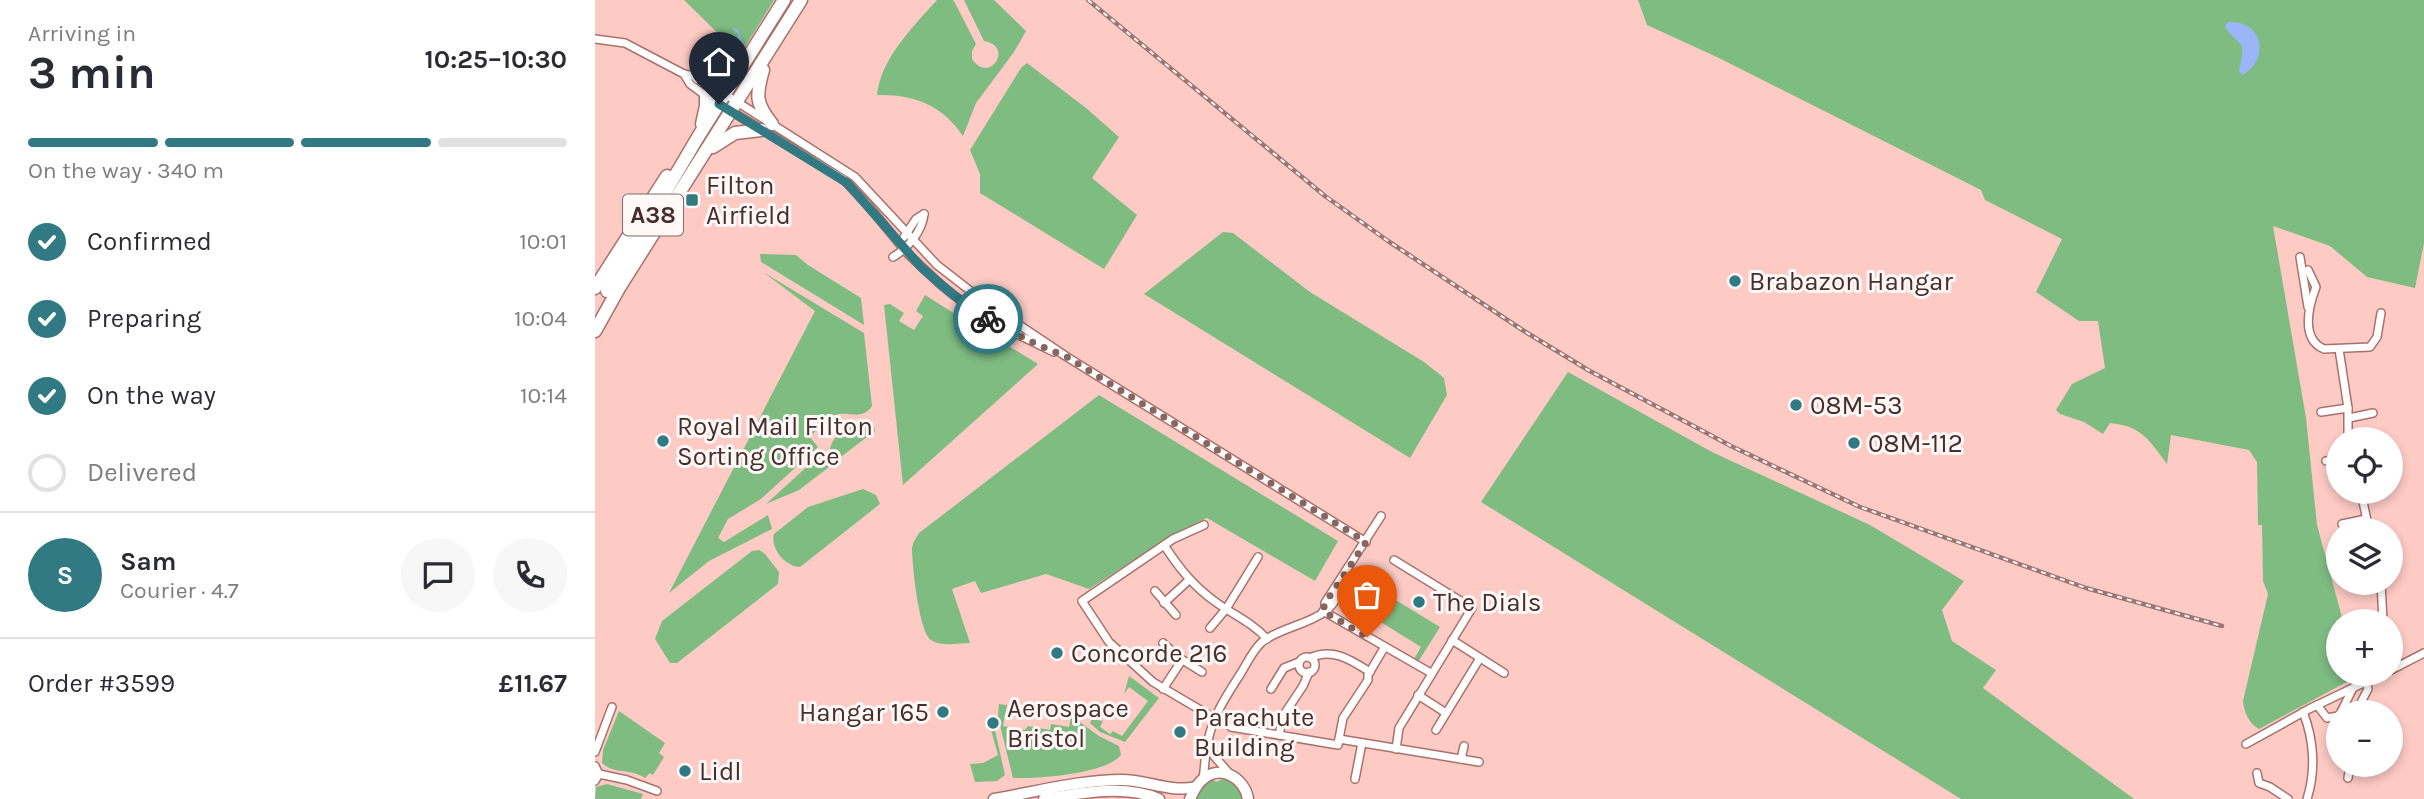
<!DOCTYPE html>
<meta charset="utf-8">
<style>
:root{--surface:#fff;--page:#f7f7f7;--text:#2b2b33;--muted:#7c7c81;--line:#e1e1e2;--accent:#327a83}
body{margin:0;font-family:Karla,sans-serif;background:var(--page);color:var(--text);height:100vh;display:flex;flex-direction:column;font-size:26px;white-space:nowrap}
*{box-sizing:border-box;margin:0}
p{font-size:23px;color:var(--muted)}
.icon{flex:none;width:38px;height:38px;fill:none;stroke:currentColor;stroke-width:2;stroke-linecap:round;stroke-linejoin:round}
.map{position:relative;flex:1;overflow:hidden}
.drawer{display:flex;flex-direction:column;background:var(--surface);width:595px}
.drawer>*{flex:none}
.buttons{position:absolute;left:1731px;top:427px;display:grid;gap:14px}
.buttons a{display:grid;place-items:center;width:77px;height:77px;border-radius:50%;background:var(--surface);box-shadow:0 4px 10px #0003;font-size:35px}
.pin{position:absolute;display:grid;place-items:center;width:60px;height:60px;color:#fff;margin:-72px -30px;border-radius:50% 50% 50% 0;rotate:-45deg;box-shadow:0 0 7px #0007}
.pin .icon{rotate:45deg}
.courier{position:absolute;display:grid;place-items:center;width:70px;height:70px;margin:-35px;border:5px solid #327a83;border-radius:50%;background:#fff;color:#222;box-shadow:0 2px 9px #0007}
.head em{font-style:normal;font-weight:700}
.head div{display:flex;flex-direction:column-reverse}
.head{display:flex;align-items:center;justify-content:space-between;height:119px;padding:0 28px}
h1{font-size:46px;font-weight:700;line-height:52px}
.bar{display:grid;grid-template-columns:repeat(4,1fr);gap:10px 7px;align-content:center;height:84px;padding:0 28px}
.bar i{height:9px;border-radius:5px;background:var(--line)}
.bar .active{background:var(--accent)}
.bar p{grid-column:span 4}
.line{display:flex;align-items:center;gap:18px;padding:0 28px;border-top:2px solid var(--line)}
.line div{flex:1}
.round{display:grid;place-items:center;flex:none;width:74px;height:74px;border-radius:37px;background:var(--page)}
ol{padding:0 28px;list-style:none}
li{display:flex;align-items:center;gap:21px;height:77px}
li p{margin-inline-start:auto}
li .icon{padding:7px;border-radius:50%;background:var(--accent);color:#fff;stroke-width:4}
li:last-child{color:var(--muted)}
li i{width:38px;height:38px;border:4px solid var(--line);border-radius:50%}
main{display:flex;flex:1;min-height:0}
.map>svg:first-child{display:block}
</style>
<main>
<section class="drawer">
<div class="head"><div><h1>3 min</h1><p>Arriving in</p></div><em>10:25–10:30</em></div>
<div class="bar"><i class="active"></i><i class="active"></i><i class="active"></i><i></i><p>On the way · 340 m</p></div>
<ol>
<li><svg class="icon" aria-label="check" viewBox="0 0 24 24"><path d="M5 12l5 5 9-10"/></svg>Confirmed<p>10:01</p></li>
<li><svg class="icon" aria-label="check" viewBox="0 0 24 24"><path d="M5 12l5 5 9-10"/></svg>Preparing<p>10:04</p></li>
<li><svg class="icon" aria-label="check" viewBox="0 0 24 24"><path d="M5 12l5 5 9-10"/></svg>On the way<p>10:14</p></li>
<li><i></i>Delivered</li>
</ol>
<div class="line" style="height:126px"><b class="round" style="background:var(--accent);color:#fff">S</b><div><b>Sam</b><p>Courier · 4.7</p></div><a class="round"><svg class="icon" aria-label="chat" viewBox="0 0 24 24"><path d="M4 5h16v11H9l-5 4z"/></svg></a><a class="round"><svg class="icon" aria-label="phone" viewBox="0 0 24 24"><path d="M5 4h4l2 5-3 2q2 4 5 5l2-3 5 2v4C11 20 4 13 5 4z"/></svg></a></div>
<div class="line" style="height:91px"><div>Order #3599</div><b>£11.67</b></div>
</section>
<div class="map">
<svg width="1829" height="799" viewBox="0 0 1829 799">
<rect width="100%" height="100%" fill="#fdcac4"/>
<g fill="#7ebc82">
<path d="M89,0H179L145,55Z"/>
<path d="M342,0H358L360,3L381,44L377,51V59C394,85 420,46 389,41L369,0H399L431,31L419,52L381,103L368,136C347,105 319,94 282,95C286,58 318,27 342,0Z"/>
<path d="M1043,0H1829V243L1820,288L1772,277L1735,246L1678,226L1711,418L1722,525L1748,621H1743V674H1762L1763,676L1664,729C1654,724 1649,712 1648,701L1673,594L1668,581L1667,525H1663L1662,462L1654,450L1576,435L1572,464C1554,440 1547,426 1515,423L1508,434L1489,422L1465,414L1461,410L1477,384L1510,368L1503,321H1484L1441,292L1467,239L1390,200L1386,190L1124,58L1052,25Z"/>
<path d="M432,63L491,108L524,137L497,178L542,215L509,269L385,193V174L375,150L426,68Z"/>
<path d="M628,232L638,233L715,292L829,362L849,378L852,395L815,458L549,294Z"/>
<path d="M165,254L201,255L213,265L266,298L269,325L166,262Z"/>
<path d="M168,272L269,333L277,406C266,423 250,408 236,417C228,422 221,431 215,437L223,447L166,499L133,519L123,538L129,542L173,515L177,529L114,561L74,593L220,311Z"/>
<path d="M330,295L376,324L369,334L389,346L397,336L443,364L308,485L289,305L295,304L309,313L304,321L319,330L328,316L321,311Z"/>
<path d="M973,372L1117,452L1275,525L1369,581L1347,610L1357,641L1401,670L1388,688L1539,799H1366L886,502Z"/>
<path d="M504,395L743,541L720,581L612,518L568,541L494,589L451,574L386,593L380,581L357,589L375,643C363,643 346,647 336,640C324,632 317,564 317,548C318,542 321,538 324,533Z"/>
<path d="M266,421L274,422L279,426L280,431L243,459L235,449C237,436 253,426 266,421Z"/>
<path d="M228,452L238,464L204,490L171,504Z"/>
<path d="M268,489L281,495L285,504L205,567C190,567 175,548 179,534L213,507Z"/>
<path d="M164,550L170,554L184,572L183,584L82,663H75L60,639L67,621L157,551Z"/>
<path d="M771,582L845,627L823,662L819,659L826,647L755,603H758Z"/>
<path d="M534,676L564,698L530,742L505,732L495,723L497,719L508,721L505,727L515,734L518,731L527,736L553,701L534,687L529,694Z"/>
<path d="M404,704L412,705L408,726L430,730L433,726L455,730L456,724L474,727L476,717L479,718L504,736L524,746L526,755C511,774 442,779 418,778L403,717Z"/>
<path d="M24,711L70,743L64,753L69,757L58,775L55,773L50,778C36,768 20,775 7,763L8,750Z"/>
<path d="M397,717L410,775L402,781L380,782L375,764L388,763L403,755L393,719Z"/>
<path d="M630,778L642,785L648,799H600L610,783L618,779L621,782Z"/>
<path d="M12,784L48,794L46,799H0L1,787Z"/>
</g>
<path fill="#9ab6f8" d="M1633,22C1673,21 1672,64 1647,75L1644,71C1653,35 1643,49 1630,26Z"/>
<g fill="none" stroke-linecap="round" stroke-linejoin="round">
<path stroke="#9ab6f8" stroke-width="2" d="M139,29L143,32L148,47"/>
<g stroke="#a9716a" stroke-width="10">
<g id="street">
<path d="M0,39L30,43L89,74L103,77L260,177L342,265L387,300L472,357L771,542"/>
<path d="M89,74L95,84L111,96L248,179L272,204L312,253L345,284L370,304L401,324L459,352"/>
<path d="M309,237L321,219L329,214"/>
<path d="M298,257C313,248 327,232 329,214"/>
<path d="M1705,257L1713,307"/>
<path d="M1713,270L1721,287C1714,305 1705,339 1729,349L1775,347L1782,337L1786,313"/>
<path d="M378,336L399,307"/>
<path d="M386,342L394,330L399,307"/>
<path d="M1744,349L1753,408V439"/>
<path d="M1726,412L1753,408"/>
<path d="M1754,418L1778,413"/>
<path d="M1731,461L1743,459"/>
<path d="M1766,492L1774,530"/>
<path d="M1747,524L1771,519"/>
<path d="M609,525L578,539L487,601L514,642L558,682L619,718"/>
<path d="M569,545C584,568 599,587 622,603C639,615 658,623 672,639"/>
<path d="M799,560L877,608L804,728L801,749"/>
<path d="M1786,583L1788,621"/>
<path d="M560,591L581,615"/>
<path d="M569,603L594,580"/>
<path d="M730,609V603L786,516"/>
<path d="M728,611L836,673"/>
<path d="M615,628L631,609L663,557"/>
<path d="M857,640L909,673"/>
<path d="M568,643L583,657L607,672"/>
<path d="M1796,649L1804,666"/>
<circle cx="712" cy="665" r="8"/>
<path d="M715,658C737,647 756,660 775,672"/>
<path d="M1796,670L1829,653"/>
<path d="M568,689L587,660"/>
<path d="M676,689L689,668L704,662"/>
<path d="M823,695L851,713"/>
<path d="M1722,705L1732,718L1743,716"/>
<path d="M1708,712C1719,739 1721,771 1712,799"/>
<path d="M1746,712L1758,688"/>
<path d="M1761,712L1773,689L1771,681"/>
<path d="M636,727L743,745L744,739L884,762"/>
<path d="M841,730L885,658"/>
<path d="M684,735L688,716L708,686L714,672"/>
<path d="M613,739L619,756L634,773"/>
<path d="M744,739L748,718L773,680V675L789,648"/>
<path d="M1651,744L1714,709L1787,674"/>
<path d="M0,752L17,707"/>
<path d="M866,759L869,746"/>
<path d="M1755,765L1774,767"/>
<path d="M0,766L4,774L0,781"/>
<path d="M1662,773L1664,783L1675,787L1693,799"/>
<path d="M4,774L32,780L62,791"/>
<path d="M1753,778L1755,765"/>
<path d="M608,779C610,766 610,753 613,741C618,715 632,695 646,673C652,663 658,650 667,642C691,622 743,624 745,583"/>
<path d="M760,779L767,743"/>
</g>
</g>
<g stroke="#a9716a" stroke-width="13">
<g id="secondary">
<path d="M399,799C441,792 484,780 527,780C552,780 577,793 601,787"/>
<path d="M449,799C485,793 529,784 564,799"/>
<path d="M595,799C598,793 601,785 607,780C625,763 650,778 653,799"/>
</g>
</g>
<g stroke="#a9716a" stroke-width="15">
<g id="primary">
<path d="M168,70C161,95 160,103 177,124"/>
<path d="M103,77L126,76L147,66"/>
<path d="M107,124L111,106V96"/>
<path d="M118,147L140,133L166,130"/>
<path d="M0,288L72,176"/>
<path d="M12,291L103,137L189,0"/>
<path d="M0,331L24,288L206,0"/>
</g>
</g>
<use href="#street" stroke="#fff" stroke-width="7"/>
<use href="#secondary" stroke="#fff" stroke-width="10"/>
<use href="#primary" stroke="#fff" stroke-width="12"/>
<g stroke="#9b7672" stroke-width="4.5">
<path id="rail" d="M493,0L730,196L793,241L929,331L993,370L1136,446L1265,507L1491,588L1627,626"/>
</g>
<use href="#rail" stroke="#fef8f7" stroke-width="2" stroke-dasharray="5" stroke-linecap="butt"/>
</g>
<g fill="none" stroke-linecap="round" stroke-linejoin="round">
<path stroke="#876561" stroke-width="7" stroke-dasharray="0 12.6" d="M393,319L441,344L472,357L771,542L730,603L728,611L772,637"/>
<path stroke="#327a83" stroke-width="9" d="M124,104L252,183L326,267L357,294L393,319"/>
</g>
<g fill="#327a83" stroke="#fef8f7" stroke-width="2.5">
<rect x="90" y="193" width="14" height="14" rx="3.5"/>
<circle cx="1140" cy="281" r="7"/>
<circle cx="1201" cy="405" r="7"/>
<circle cx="68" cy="441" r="7"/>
<circle cx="1259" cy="443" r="7"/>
<circle cx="824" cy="602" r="7"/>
<circle cx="462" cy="653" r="7"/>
<circle cx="348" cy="712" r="7"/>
<circle cx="398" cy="723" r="7"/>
<circle cx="585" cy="732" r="7"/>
<circle cx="90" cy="771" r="7"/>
</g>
<g text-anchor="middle" stroke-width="6" stroke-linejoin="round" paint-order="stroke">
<rect fill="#fef8f7" stroke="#7e6b69" stroke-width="2" x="28" y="194.5" width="60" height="41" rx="5"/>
<g font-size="24" font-weight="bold" fill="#472e2c">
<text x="58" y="223">A38</text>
</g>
<g font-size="26" fill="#472e2c" stroke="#fef8f7" text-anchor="start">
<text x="111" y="194">Filton<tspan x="111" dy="30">Airfield</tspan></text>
<text x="1154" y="290">Brabazon Hangar</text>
<text x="1215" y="414">08M-53</text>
<text x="82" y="435">Royal Mail Filton<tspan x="82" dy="30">Sorting Office</tspan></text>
<text x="1273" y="452">08M-112</text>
<text x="838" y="611">The Dials</text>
<text x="476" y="662">Concorde 216</text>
<text x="412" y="717">Aerospace<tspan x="412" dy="30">Bristol</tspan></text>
<text x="334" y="721" text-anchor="end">Hangar 165</text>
<text x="599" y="726">Parachute<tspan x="599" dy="30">Building</tspan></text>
<text x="104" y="780">Lidl</text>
</g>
</g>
</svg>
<div class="buttons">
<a><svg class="icon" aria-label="locate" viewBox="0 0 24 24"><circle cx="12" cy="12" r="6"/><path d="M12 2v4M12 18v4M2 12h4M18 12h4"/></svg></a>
<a><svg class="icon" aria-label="layers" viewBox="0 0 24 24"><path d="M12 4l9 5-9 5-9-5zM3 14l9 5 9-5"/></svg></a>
<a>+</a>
<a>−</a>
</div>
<div class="pin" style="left:772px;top:637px;background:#ea580c"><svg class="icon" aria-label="bag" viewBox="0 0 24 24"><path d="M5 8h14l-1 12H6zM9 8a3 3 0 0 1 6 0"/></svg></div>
<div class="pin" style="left:124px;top:104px;background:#1f2937"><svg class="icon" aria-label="home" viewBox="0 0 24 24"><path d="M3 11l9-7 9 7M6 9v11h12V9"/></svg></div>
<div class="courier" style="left:393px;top:319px"><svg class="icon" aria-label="bike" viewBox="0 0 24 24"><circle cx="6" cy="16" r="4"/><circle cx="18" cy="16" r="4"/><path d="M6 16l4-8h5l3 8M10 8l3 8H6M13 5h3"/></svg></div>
</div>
</main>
